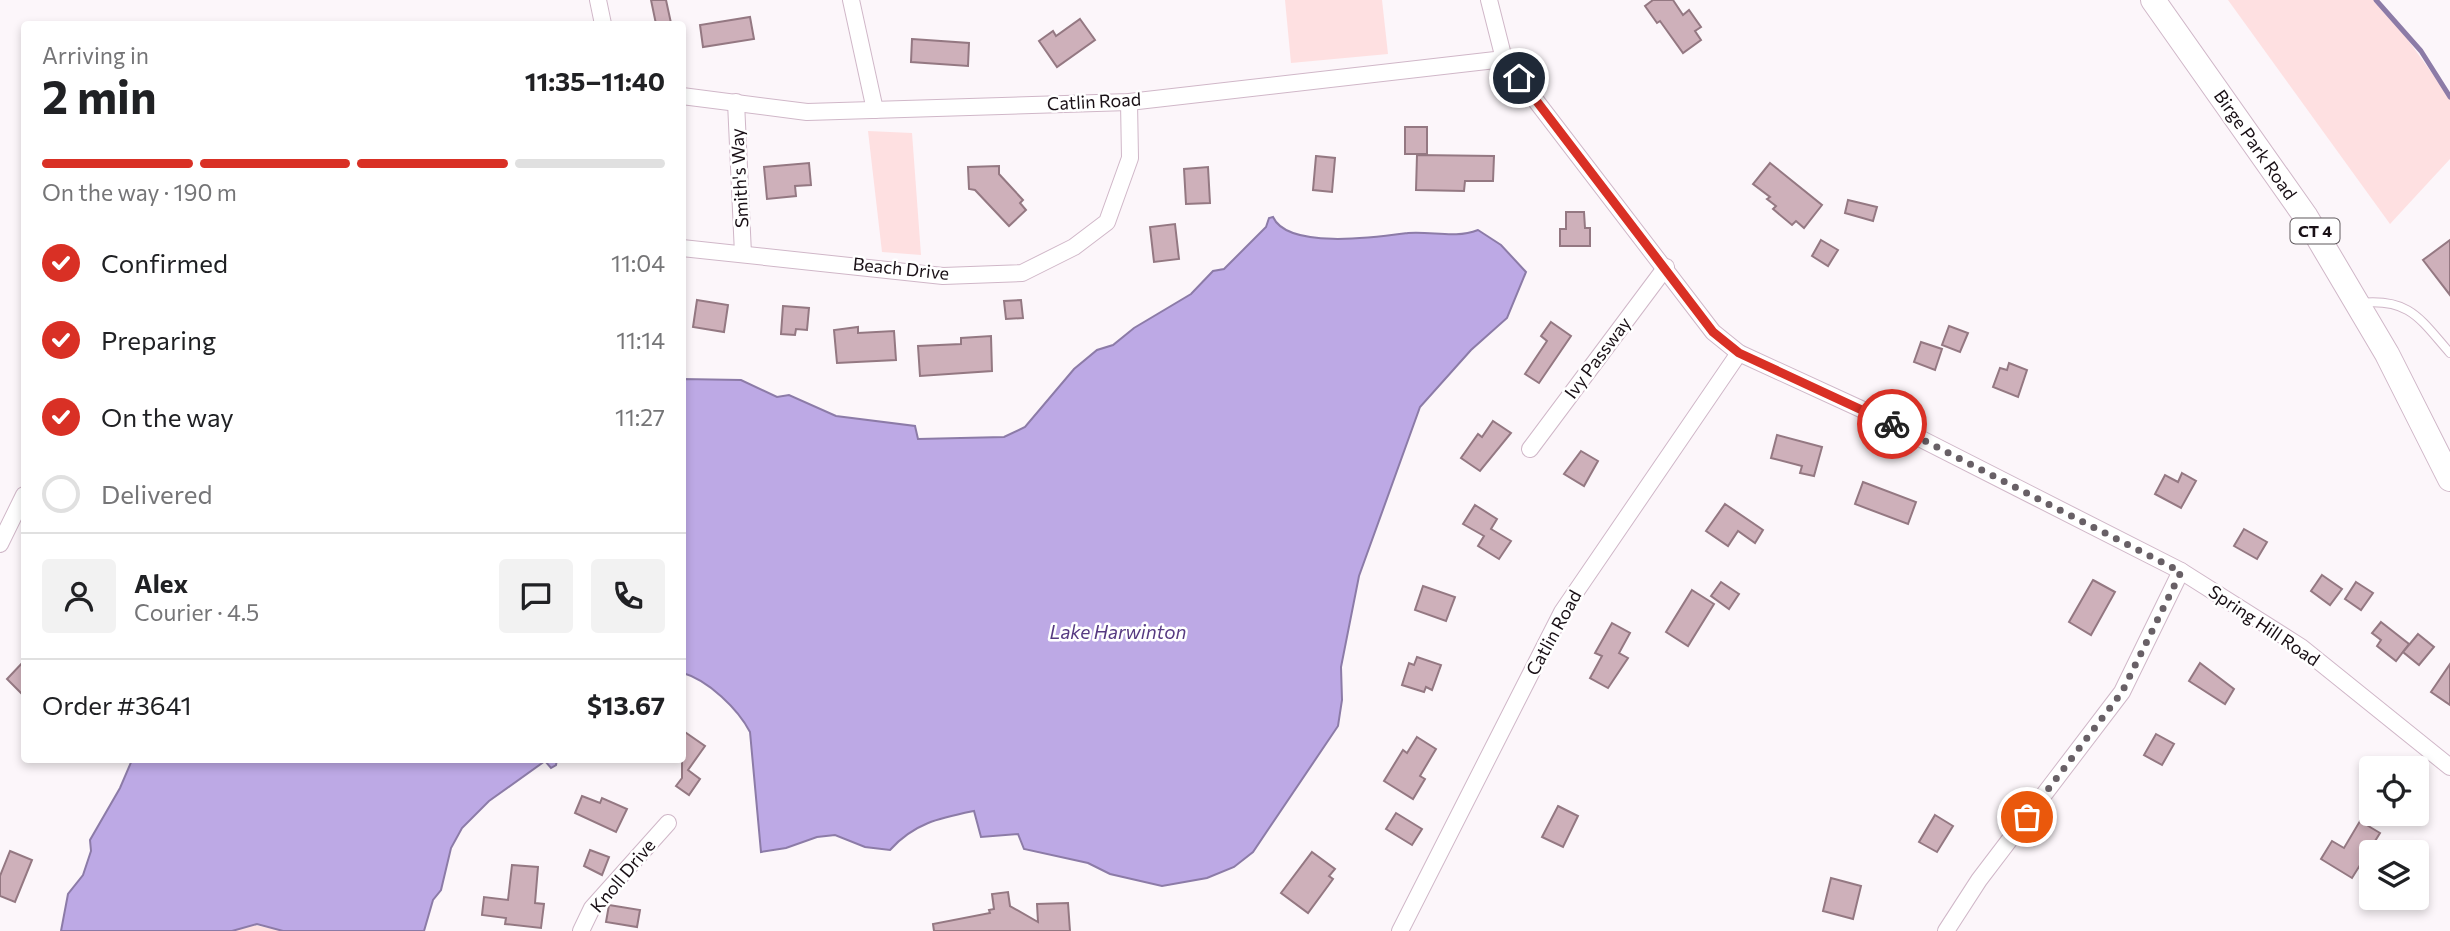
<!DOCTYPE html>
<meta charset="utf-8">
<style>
:root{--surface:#fff;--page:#f2f2f2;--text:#202124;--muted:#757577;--line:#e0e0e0;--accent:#d93025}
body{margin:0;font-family:Commissioner,sans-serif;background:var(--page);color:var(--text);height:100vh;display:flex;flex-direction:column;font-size:26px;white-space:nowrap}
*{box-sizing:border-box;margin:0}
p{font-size:23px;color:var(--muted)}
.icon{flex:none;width:38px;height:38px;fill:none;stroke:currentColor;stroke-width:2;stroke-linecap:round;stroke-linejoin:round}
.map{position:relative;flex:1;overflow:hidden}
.details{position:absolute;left:21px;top:21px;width:665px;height:742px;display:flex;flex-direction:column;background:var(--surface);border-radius:7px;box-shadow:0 4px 10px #0003}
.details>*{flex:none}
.tools{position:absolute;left:2359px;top:756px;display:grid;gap:14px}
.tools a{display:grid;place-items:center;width:70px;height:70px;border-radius:7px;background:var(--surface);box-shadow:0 4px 10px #0003;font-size:35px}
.pin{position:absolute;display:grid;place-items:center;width:60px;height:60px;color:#fff;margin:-30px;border:4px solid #fff;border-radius:50%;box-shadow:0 2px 7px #0007}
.courier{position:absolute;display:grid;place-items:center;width:70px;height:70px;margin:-35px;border:5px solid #d93025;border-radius:50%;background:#fff;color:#222;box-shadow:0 2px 9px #0007}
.headline em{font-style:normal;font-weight:700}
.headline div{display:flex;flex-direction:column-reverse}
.headline{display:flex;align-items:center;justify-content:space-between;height:119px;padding:0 21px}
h1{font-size:46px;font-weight:700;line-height:52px}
.bar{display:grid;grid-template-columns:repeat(4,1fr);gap:10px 7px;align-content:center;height:84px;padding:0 21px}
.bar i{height:9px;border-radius:5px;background:var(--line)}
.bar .active{background:var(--accent)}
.bar p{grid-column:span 4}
.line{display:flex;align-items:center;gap:18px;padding:0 21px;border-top:2px solid var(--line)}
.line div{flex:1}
.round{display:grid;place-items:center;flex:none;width:74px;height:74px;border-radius:7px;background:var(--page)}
ol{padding:0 21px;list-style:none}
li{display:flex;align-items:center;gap:21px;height:77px}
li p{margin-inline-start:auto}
li .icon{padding:7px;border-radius:50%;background:var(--accent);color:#fff;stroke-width:4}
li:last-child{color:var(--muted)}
li i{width:38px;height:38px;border:4px solid var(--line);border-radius:50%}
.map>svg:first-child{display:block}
</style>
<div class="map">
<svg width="2450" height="931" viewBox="0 0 2450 931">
<rect width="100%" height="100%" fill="#fcf6fa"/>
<g fill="#fee0e1">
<path d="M1285,0H1382L1388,54L1291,63Z"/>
<path d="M2228,0H2379L2450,98V159L2390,224Z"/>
<path d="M868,131L912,133L921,255L882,252Z"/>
<path d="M249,924L283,931H232Z"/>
</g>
<g fill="#bda9e5" stroke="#8c7ba7" stroke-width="2">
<path d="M1273,217C1288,250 1378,237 1408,233C1433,231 1454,239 1478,230L1501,245L1526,272L1507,318L1471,350L1420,407L1359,576L1341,667L1342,700L1338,726L1253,852L1234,867L1207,878L1162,886L1110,874L1088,863L1024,849L1018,834L981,837L974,811C940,818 914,823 890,850L865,847L835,835L817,837L786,848L761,852L750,732C738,709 708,680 683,673V379L741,380L777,397L789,395L836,416L915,426L918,439L1004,437L1025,427L1074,369L1097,350L1113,345L1134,328L1191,294L1213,271L1224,269L1266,227L1269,218Z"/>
<path d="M132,760H557L556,765L551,768L545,761L489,801L462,828L451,848L441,890L433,900L424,931H283L257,924L232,931H61L68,894L83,875L91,851L90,840L120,788Z"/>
</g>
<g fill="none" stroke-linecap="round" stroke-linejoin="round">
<path stroke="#8c7ba7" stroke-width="5" d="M2376,0L2421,51L2450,97"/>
</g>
<g fill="#ceb0ba" stroke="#947882" stroke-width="2">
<path d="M651,0H666L671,23L656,24Z"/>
<path d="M1653,0H1673L1683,15L1689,10L1701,27L1695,31L1701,40L1683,53L1660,21L1657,23L1645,6Z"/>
<path d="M750,17L754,39L703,47L700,25Z"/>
<path d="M1080,19L1095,40L1057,67L1039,41L1053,31L1056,36Z"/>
<path d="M912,39L969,43L968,66L911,62Z"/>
<rect x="1405" y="127" width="22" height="27"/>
<path d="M1417,155L1494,156L1493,181H1465L1464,191L1416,190Z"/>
<path d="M1316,156L1335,158L1332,192L1313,190Z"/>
<path d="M809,163L811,185L795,186L796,196L767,199L764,167Z"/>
<path d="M1770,163L1822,205L1804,228L1796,221L1792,225L1773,209L1776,206L1767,199L1770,197L1753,184Z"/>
<path d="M999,166V174L1023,200L1020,203L1026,210L1009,226L975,190L969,189L968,167Z"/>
<path d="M1208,167L1210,203L1186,204L1184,169Z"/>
<path d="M1848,200L1877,207L1873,221L1845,213Z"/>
<path d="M1566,212H1584L1585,228H1590V246H1560V229H1566Z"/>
<path d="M1175,224L1179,259L1154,262L1150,227Z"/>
<path d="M1821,240L1838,250L1828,266L1812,256Z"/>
<path d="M2450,240V295L2423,260Z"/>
<path d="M697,300L728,305L724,332L693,327Z"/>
<path d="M1021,300L1023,318L1006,319L1004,301Z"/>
<path d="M783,306L809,308L807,330L796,329L795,335L781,334Z"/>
<path d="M1551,322L1571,336L1539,383L1525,374L1547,341L1541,336Z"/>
<path d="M1949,326L1968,333L1960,352L1942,345Z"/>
<path d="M858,327V333L894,331L896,360L837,363L834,330Z"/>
<path d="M991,336L992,371L920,376L918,346L961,344V338Z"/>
<path d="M1921,342L1942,349L1935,370L1914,362Z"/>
<path d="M2009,363L2027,370L2018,397L1993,387L2000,368L2007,370Z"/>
<path d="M1493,421L1511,433L1480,471L1461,458L1478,434L1482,437Z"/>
<path d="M1777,435L1822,447L1814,476L1800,473L1802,466L1771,458Z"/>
<path d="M1581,451L1598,461L1584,486L1564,474Z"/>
<path d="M2182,473L2196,481L2181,508L2155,494L2165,475L2178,482Z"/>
<path d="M1863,482L1916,502L1908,524L1855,504Z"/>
<path d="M1725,504L1763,530L1755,543L1738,531L1728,546L1706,531Z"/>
<path d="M1475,505L1497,519L1491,529L1511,541L1499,559L1478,546L1484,536L1463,524Z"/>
<path d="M2244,529L2267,542L2257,559L2234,546Z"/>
<path d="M2322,575L2342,589L2330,605L2311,591Z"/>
<path d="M2093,580L2115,592L2091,635L2069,622Z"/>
<path d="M1721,582L1739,594L1729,609L1711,596Z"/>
<path d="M2356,582L2373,593L2361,610L2345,599Z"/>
<path d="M1423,586L1455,597L1446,621L1415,610Z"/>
<path d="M1692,590L1714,604L1688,646L1666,632Z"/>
<path d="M2381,622L2409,644L2396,661L2377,646L2381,640L2372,633Z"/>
<path d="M1612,623L1630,633L1619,653L1628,658L1608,688L1590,678L1602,656L1595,653Z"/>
<path d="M2418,634L2434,647L2419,665L2403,652Z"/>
<path d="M1417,657L1441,665L1432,690L1426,687L1424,692L1402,685L1409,663L1414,665Z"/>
<path d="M24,661V696L7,679Z"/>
<path d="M2200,663L2234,689L2225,704L2189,681Z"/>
<path d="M2450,664V705L2431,692Z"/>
<path d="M682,730L705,746L688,770L700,779L689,795L676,786L682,778Z"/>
<path d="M2156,734L2174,744L2162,765L2144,755Z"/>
<path d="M1417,737L1436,749L1420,776L1425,779L1413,799L1384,781L1403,750L1407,753Z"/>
<path d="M582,796L600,803L602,798L627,809L616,832L575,813Z"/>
<path d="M1558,806L1578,816L1563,847L1542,837Z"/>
<path d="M1396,813L1422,829L1412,845L1386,829Z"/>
<path d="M1935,815L1953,826L1937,852L1919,842Z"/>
<path d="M2360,821L2380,833L2352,878L2321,859L2332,841L2344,848Z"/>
<path d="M590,850L609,857L602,875L584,866Z"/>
<path d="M10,851L32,860L15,902L0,896V876Z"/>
<path d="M1312,852L1335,869L1329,876L1333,879L1308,913L1281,893Z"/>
<path d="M512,865L538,867L535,903L544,904L541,928L505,924L506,918L482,915L484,897L508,900Z"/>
<path d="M1831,878L1861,886L1853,919L1823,911Z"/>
<path d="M1008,892L1010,906L1038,922L1037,904L1068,903L1070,931H934L933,924L990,913L989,910L994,909L992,894Z"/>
<path d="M609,905L640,910L637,927L606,922Z"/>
</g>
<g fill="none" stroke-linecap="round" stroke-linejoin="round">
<g stroke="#d0b7c8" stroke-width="10">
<path id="lane" d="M2360,303C2410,298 2420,319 2450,353"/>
</g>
<g stroke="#d0b7c8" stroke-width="18">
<g id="street">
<path d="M598,0L603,24"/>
<path d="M851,0L875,110"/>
<path d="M1489,0L1504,59L1713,332L1739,353L1874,415L2181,571L2301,647L2450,767"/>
<path d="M682,96L807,112L1129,102L1504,59"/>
<path d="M736,102L743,254"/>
<path d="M682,248L943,276L1022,273L1074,247L1107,222L1130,158L1129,102"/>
<path d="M1530,449L1666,267"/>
<path d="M0,544L24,495"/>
<path d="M581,931L592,908L668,823"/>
<path d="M1400,931L1562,612L1739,353"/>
<path d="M1946,931L1979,880L2122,692L2181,571"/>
</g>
</g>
<g stroke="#d0b7c8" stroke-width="26">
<path id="primary" d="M2153,0L2306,217L2387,354L2450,479"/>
</g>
<use href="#lane" stroke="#fff" stroke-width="8"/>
<use href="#street" stroke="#fff" stroke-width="16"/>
<use href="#primary" stroke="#fff" stroke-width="24"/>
</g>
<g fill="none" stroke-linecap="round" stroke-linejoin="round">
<path stroke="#686066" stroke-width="7" stroke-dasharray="0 12.6" d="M1892,424L2181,572L2122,692L2027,817"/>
<path stroke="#d93025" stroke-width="9" d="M1519,78L1713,332L1739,353L1892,424"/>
</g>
<g text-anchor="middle" stroke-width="5" stroke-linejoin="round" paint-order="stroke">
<rect fill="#fff" stroke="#5e585c" stroke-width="2" x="2290.5" y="218.5" width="49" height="25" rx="5"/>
<g font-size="16" font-weight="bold" fill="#191016">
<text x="2315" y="237">CT 4</text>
</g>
<g font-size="18" fill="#191016" stroke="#fff">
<text transform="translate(1094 102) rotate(-3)" y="6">Catlin Road</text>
<text transform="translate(2255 145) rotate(55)" y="6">Birge Park Road</text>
<text transform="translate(740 178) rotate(-93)" y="6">Smith's Way</text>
<text transform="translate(901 269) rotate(6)" y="6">Beach Drive</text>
<text transform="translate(1598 358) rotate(-53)" y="6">Ivy Passway</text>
<text transform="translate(2264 626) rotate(34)" y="6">Spring Hill Road</text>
<text transform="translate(1554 633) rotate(-61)" y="6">Catlin Road</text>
<text transform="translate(623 876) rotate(-50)" y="6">Knoll Drive</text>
</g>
<g font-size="19" font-style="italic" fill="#563a81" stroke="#fff">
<text x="1118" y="639">Lake Harwinton</text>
</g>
</g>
</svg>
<div class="tools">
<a><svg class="icon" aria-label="locate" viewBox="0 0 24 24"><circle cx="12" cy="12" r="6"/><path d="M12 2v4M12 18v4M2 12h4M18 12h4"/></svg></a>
<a><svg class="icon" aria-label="layers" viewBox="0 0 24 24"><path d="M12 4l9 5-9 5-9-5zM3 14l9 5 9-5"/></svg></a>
</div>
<div class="pin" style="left:2027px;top:817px;background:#ea580c"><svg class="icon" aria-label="bag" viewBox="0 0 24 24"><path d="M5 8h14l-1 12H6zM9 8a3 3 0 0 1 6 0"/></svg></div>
<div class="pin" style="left:1519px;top:78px;background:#1f2937"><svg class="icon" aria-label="home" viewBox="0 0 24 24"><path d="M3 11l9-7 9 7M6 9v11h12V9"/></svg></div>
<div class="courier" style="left:1892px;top:424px"><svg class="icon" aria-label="bike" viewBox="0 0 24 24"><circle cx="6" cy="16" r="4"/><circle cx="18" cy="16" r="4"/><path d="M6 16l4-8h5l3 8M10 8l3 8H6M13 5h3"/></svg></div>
<section class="details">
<div class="headline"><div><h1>2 min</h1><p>Arriving in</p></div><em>11:35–11:40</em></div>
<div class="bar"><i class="active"></i><i class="active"></i><i class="active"></i><i></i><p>On the way · 190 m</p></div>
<ol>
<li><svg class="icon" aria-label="check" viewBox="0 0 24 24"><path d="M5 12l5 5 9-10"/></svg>Confirmed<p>11:04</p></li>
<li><svg class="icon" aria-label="check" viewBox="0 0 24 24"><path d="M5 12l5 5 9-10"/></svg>Preparing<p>11:14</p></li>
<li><svg class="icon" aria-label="check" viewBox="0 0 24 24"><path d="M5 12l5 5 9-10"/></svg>On the way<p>11:27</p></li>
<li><i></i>Delivered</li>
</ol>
<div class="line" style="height:126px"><a class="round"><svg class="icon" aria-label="person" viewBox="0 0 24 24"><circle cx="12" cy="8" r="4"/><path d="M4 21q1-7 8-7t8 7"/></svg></a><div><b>Alex</b><p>Courier · 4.5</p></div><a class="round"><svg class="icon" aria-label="chat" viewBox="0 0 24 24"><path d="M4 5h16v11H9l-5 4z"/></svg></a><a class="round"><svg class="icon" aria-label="phone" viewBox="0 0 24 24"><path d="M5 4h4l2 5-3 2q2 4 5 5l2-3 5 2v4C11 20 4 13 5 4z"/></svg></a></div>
<div class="line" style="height:91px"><div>Order #3641</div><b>$13.67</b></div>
</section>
</div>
